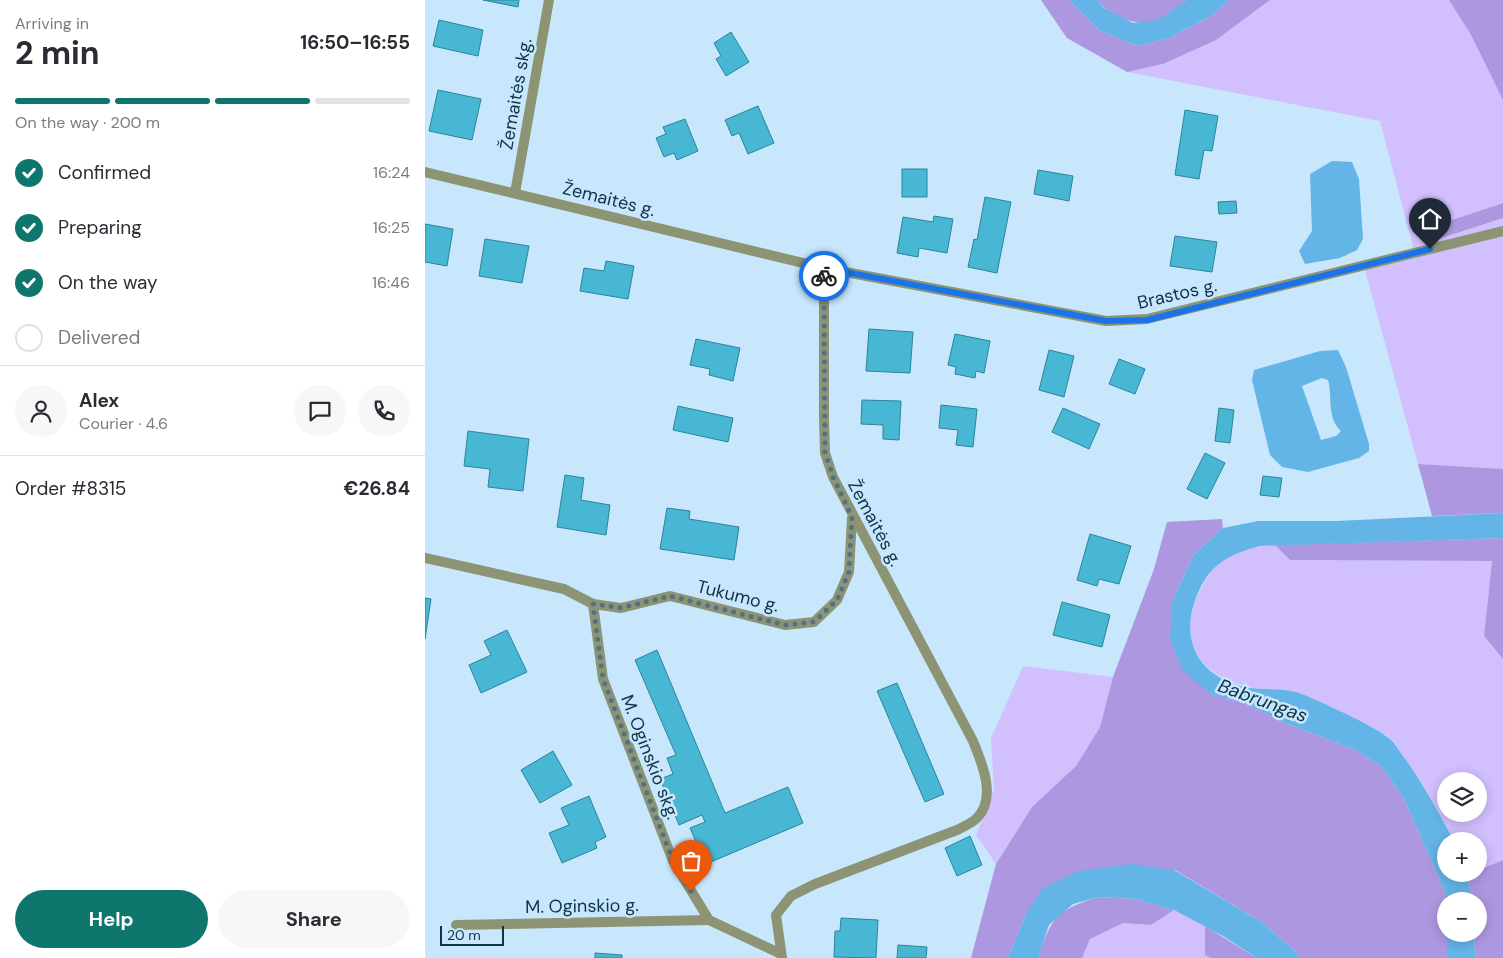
<!DOCTYPE html>
<meta charset="utf-8">
<style>
:root{--surface:#fff;--page:#f7f7f7;--text:#2b2b33;--muted:#7c7c81;--line:#e1e1e2;--accent:#0f766e}
body{margin:0;font-family:"DM Sans",sans-serif;background:var(--page);color:var(--text);height:100vh;display:flex;flex-direction:column;font-size:19px;white-space:nowrap}
*{box-sizing:border-box;margin:0}
p{font-size:16px;color:var(--muted)}
.icon{flex:none;width:28px;height:28px;fill:none;stroke:currentColor;stroke-width:2;stroke-linecap:round;stroke-linejoin:round}
.map{position:relative;flex:1;overflow:hidden}
.sheet{display:flex;flex-direction:column;background:var(--surface);width:425px}
.sheet>*{flex:none}
.fabs{position:absolute;left:1012px;top:772px;display:grid;gap:10px}
.fabs a{display:grid;place-items:center;width:50px;height:50px;border-radius:50%;background:var(--surface);box-shadow:0 2px 12px #0003;font-size:25px}
.scale{position:absolute;left:15px;bottom:12px;width:64px;box-sizing:border-box;padding-left:5px;border:2px solid #0f3347;border-top:0;font-size:14px;line-height:18px;white-space:nowrap;color:#0f3347;-webkit-text-stroke:4px #c8e7fc;paint-order:stroke}
.pin{position:absolute;display:grid;place-items:center;width:42px;height:42px;color:#fff;margin:-51px -21px;border-radius:50% 50% 50% 0;rotate:-45deg;box-shadow:0 0 5px #0007}
.pin .icon{rotate:45deg}
.courier{position:absolute;display:grid;place-items:center;width:50px;height:50px;margin:-25px;border:4px solid #1a73e8;border-radius:50%;background:#fff;color:#222;box-shadow:0 1px 6px #0007}
.headline em{font-style:normal;font-weight:700}
.headline div{display:flex;flex-direction:column-reverse}
.headline{display:flex;align-items:center;justify-content:space-between;height:85px;padding:0 15px}
h1{font-size:32px;font-weight:700;line-height:38px}
.bar{display:grid;grid-template-columns:repeat(4,1fr);gap:8px 5px;align-content:center;height:60px;padding:0 15px}
.bar i{height:6px;border-radius:4px;background:var(--line)}
.bar .selected{background:var(--accent)}
.bar p{grid-column:span 4}
.line{display:flex;align-items:center;gap:12px;padding:0 15px;border-top:1px solid var(--line)}
.line div{flex:1}
.round{display:grid;place-items:center;flex:none;width:52px;height:52px;border-radius:26px;background:var(--page)}
ol{padding:0 15px;list-style:none}
li{display:flex;align-items:center;gap:15px;height:55px}
li p{margin-inline-start:auto}
li .icon{padding:5px;border-radius:50%;background:var(--accent);color:#fff;stroke-width:4}
li:last-child{color:var(--muted)}
li i{width:28px;height:28px;border:2px solid var(--line);border-radius:50%}
.button{display:flex;gap:10px;margin-top:auto;padding:10px 15px}
.button a{flex:1;height:58px;border-radius:30px;background:var(--accent);color:#fff;font-size:20px;font-weight:700;line-height:58px;text-align:center}
.button a+a{background:var(--page);color:var(--text)}
main{display:flex;flex:1;min-height:0}
.map>svg:first-child{display:block}
</style>
<main>
<section class="sheet">
<div class="headline"><div><h1>2 min</h1><p>Arriving in</p></div><em>16:50–16:55</em></div>
<div class="bar"><i class="selected"></i><i class="selected"></i><i class="selected"></i><i></i><p>On the way · 200 m</p></div>
<ol>
<li><svg class="icon" aria-label="check" viewBox="0 0 24 24"><path d="M5 12l5 5 9-10"/></svg>Confirmed<p>16:24</p></li>
<li><svg class="icon" aria-label="check" viewBox="0 0 24 24"><path d="M5 12l5 5 9-10"/></svg>Preparing<p>16:25</p></li>
<li><svg class="icon" aria-label="check" viewBox="0 0 24 24"><path d="M5 12l5 5 9-10"/></svg>On the way<p>16:46</p></li>
<li><i></i>Delivered</li>
</ol>
<div class="line" style="height:90px"><a class="round"><svg class="icon" aria-label="person" viewBox="0 0 24 24"><circle cx="12" cy="8" r="4"/><path d="M4 21q1-7 8-7t8 7"/></svg></a><div><b>Alex</b><p>Courier · 4.6</p></div><a class="round"><svg class="icon" aria-label="chat" viewBox="0 0 24 24"><path d="M4 5h16v11H9l-5 4z"/></svg></a><a class="round"><svg class="icon" aria-label="phone" viewBox="0 0 24 24"><path d="M5 4h4l2 5-3 2q2 4 5 5l2-3 5 2v4C11 20 4 13 5 4z"/></svg></a></div>
<div class="line" style="height:65px"><div>Order #8315</div><b>€26.84</b></div>
<div class="button"><a>Help</a><a>Share</a></div>
</section>
<div class="map">
<svg width="1078" height="958" viewBox="0 0 1078 958">
<rect width="100%" height="100%" fill="#c8e7fc"/>
<g fill="#d2bffe" fill-rule="evenodd">
<path d="M845,0H1024L1046,35L1078,100V203L1012,225V240L1078,218V469L993,464L940,270L991,258L955,121L702,72L738,64L828,13Z"/>
<path d="M850,545L865,560L1067,561L1059,636L1078,659V860L1054,870V841H1029C1014,813 999,786 980,760C976,753 971,743 965,738C953,728 884,695 869,692C854,689 838,691 824,687C758,671 751,623 786,572C799,552 827,546 850,545ZM1021,781H1054V814H1021Z"/>
<path d="M598,666L688,677L675,727L651,766L607,807L571,864L551,835L569,789L566,738Z"/>
<path d="M749,910L780,926V955L786,958H657L665,939L698,923L726,925Z"/>
</g>
<g fill="#ae97e1">
<path d="M616,0H644L675,31L713,46L744,38L786,16L804,0H845L791,40L738,64L702,72L642,38Z"/>
<path d="M672,0H762C753,6 742,18 732,21C710,27 686,17 672,0Z"/>
<path d="M1024,0H1078V100L1046,35Z"/>
<path d="M1078,203V218L1011,240L1000,237L1012,225Z"/>
<path d="M993,464L1078,469V513L1007,516Z"/>
<path d="M797,519L798,528L769,554L747,602L786,694L821,704L863,724L931,750L957,767L979,799L1022,896V958H877L838,923L750,870L602,912L583,958H546L571,864L607,807L651,766L675,727L688,677L729,569L742,522Z"/>
<path d="M1078,538V659L1059,636L1067,561L865,560L850,545Z"/>
<path d="M1078,860V958H1050L1049,934H1054V901H1046L1044,874H1054V870Z"/>
<path d="M674,897L710,899L749,910L726,925L698,923L665,939L657,958H613C626,918 632,909 674,897Z"/>
<path d="M780,926L832,958H786L780,955Z"/>
</g>
<g fill="#64b5e7" fill-rule="evenodd">
<path d="M644,0H672L679,8L708,23L733,20L762,0H804L786,16L744,38L713,46L675,31Z"/>
<path d="M907,161L927,162L934,179L938,239L932,250L915,258L880,264L874,251L887,231L885,174Z"/>
<path d="M913,350L921,367L944,444V451L934,458L883,472L857,467L845,455L827,380L829,370L895,351ZM897,378L903,380C908,397 901,417 916,431L911,436L896,440L877,386Z"/>
<path d="M1078,513V538L835,546C801,555 782,566 770,601C754,646 779,680 825,688C840,690 856,688 871,692C887,697 954,728 965,739C971,744 976,754 981,760C999,786 1014,813 1029,841H1021V874H1044L1046,901H1022V896L979,799L957,767L931,750L863,724L821,704L786,694L758,671L745,639L747,602L769,554L798,528L833,521H912Z"/>
<path d="M706,864L749,870L838,923L877,958H832L798,936L749,910L710,899L674,897L648,904L624,925L613,958H583L602,912L618,888L653,871Z"/>
<path d="M1022,934H1049L1050,958H1022Z"/>
</g>
<g fill="#47b7d4" stroke="#2c849a">
<path d="M58,0H94L93,7Z"/>
<path d="M14,20L58,30L53,56L8,46Z"/>
<path d="M306,32L324,62L301,76L291,59L296,56L289,43Z"/>
<path d="M13,90L56,99L47,140L4,131Z"/>
<path d="M333,106L349,143L323,154L314,133L307,136L300,120Z"/>
<path d="M760,110L793,116L787,151L779,150L774,179L750,175Z"/>
<path d="M260,119L273,151L252,160L249,153L239,157L231,138L241,134L238,127Z"/>
<rect x="477" y="169" width="25" height="28"/>
<path d="M613,170L648,176L644,201L609,194Z"/>
<path d="M560,197L586,202L572,273L543,267L549,239L552,240Z"/>
<path d="M811,201L812,213L794,214L793,202Z"/>
<path d="M509,216L528,219L522,253L494,248L493,257L472,253L478,217L508,222Z"/>
<path d="M0,224L28,229L22,266L0,262Z"/>
<path d="M750,236L792,242L787,272L745,266Z"/>
<path d="M60,239L104,246L97,283L54,276Z"/>
<path d="M181,261L209,266L203,299L155,291L159,268L179,271Z"/>
<path d="M444,329L488,332L485,373L441,371Z"/>
<path d="M530,334L565,341L559,373L551,371L550,378L530,374L531,367L523,365Z"/>
<path d="M271,339L315,348L308,381L284,375L285,369L265,365Z"/>
<path d="M624,350L649,356L639,397L614,390Z"/>
<path d="M694,359L720,369L710,394L684,384Z"/>
<path d="M437,400L476,401L474,440L458,439V425L436,424Z"/>
<path d="M516,405L552,409L548,447L531,445L533,430L514,428Z"/>
<path d="M253,406L308,418L303,442L248,430Z"/>
<path d="M638,408L675,424L664,449L627,432Z"/>
<path d="M794,408L809,410L805,443L790,441Z"/>
<path d="M43,431L104,439L98,491L63,487L65,469L39,466Z"/>
<path d="M780,453L800,463L782,499L762,489Z"/>
<path d="M140,475L159,478L156,500L185,505L181,535L132,527Z"/>
<path d="M838,476L857,478L854,497L835,495Z"/>
<path d="M242,508L265,511L264,519L314,527L309,560L235,549Z"/>
<path d="M665,534L706,546L694,584L674,579L672,586L652,580Z"/>
<path d="M0,598L6,599L0,639Z"/>
<path d="M637,602L685,615L677,647L628,635Z"/>
<path d="M82,630L102,672L56,693L44,665L66,655L59,641Z"/>
<path d="M232,650L300,813L363,787L378,823L281,864L265,828L280,822L277,815L254,825L235,779L248,774L242,758L251,755L210,660Z"/>
<path d="M472,683L519,794L500,802L452,691Z"/>
<path d="M128,751L147,785L115,803L96,770Z"/>
<path d="M164,796L181,837L170,842L172,848L137,863L124,833L144,825L136,808Z"/>
<path d="M545,836L557,865L532,876L520,848Z"/>
<path d="M416,918L453,920L451,958L409,957L410,931H415Z"/>
<path d="M473,945L502,947L501,958H472Z"/>
<path d="M170,953L197,955V958H170Z"/>
</g>
<g fill="none" stroke-linecap="round" stroke-linejoin="round">
<g stroke="#8d9473" stroke-width="10">
<path d="M0,172L399,268V418L400,453L408,477L548,741C557,763 572,798 552,818C547,823 538,827 532,830L390,884L366,896L351,915L357,958"/>
<path d="M90,193L124,0"/>
<path d="M399,268L681,321L722,319L1078,231"/>
<path d="M0,558L139,589L168,604L196,608L245,596L360,625L389,622L412,600L424,572L427,518"/>
<path d="M168,604L178,679L248,861L284,920L356,954"/>
<path d="M31,925L284,920"/>
</g>
</g>
<g fill="none" stroke-linecap="round" stroke-linejoin="round">
<path stroke="#507286" stroke-width="5" stroke-dasharray="0 9" d="M266,891L248,861L178,679L168,604L196,608L245,596L360,625L389,622L412,600L424,572L427,517L408,477L400,452L399,276"/>
<path stroke="#1a73e8" stroke-width="6" d="M399,276V268L681,321L722,320L1005,249"/>
</g>
<g text-anchor="middle" stroke-width="5" stroke-linejoin="round" paint-order="stroke">
<g font-size="18" fill="#0f3347" stroke="#c8e7fc">
<text transform="translate(91 94) rotate(-80)" y="6">Žemaitės skg.</text>
<text transform="translate(184 199) rotate(14)" y="6">Žemaitės g.</text>
<text transform="translate(752 294) rotate(-13)" y="6">Brastos g.</text>
<text transform="translate(450 523) rotate(62)" y="6">Žemaitės g.</text>
<text transform="translate(313 596) rotate(14)" y="6">Tukumo g.</text>
<text transform="translate(225 757) rotate(69)" y="6">M. Oginskio skg.</text>
<text transform="translate(157 906) rotate(-1)" y="6">M. Oginskio g.</text>
</g>
<g font-size="19" font-style="italic" fill="#0c3045" stroke="#c8e7fc">
<text transform="translate(838 700) rotate(20)" y="7">Babrungas</text>
</g>
</g>
</svg>
<div class="fabs">
<a><svg class="icon" aria-label="layers" viewBox="0 0 24 24"><path d="M12 4l9 5-9 5-9-5zM3 14l9 5 9-5"/></svg></a>
<a>+</a>
<a>−</a>
</div>
<div class="scale">20 m</div>
<div class="pin" style="left:266px;top:891px;background:#ea580c"><svg class="icon" aria-label="bag" viewBox="0 0 24 24"><path d="M5 8h14l-1 12H6zM9 8a3 3 0 0 1 6 0"/></svg></div>
<div class="pin" style="left:1005px;top:249px;background:#1f2937"><svg class="icon" aria-label="home" viewBox="0 0 24 24"><path d="M3 11l9-7 9 7M6 9v11h12V9"/></svg></div>
<div class="courier" style="left:399px;top:276px"><svg class="icon" aria-label="bike" viewBox="0 0 24 24"><circle cx="6" cy="16" r="4"/><circle cx="18" cy="16" r="4"/><path d="M6 16l4-8h5l3 8M10 8l3 8H6M13 5h3"/></svg></div>
</div>
</main>
